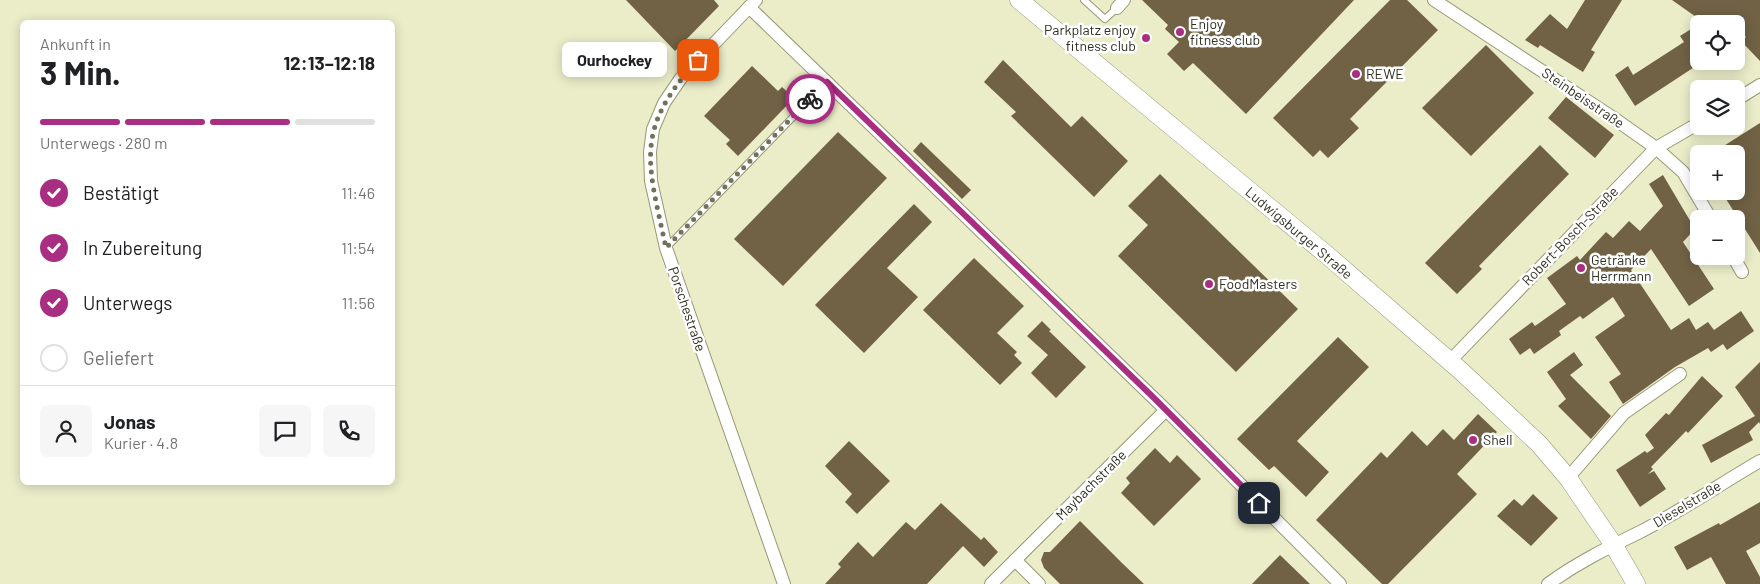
<!DOCTYPE html>
<html lang="de">
<meta charset="utf-8">
<style>
:root{--surface:#fff;--page:#f6f6f6;--text:#202124;--muted:#757577;--line:#e0e0e0;--accent:#a92d80}
body{margin:0;font-family:Barlow,sans-serif;background:var(--page);color:var(--text);height:100vh;display:flex;flex-direction:column;font-size:19px;white-space:nowrap}
*{box-sizing:border-box;margin:0}
p{font-size:16px;color:var(--muted)}
.icon{flex:none;width:28px;height:28px;fill:none;stroke:currentColor;stroke-width:2;stroke-linecap:round;stroke-linejoin:round}
.map{position:relative;flex:1;overflow:hidden}
.panel{position:absolute;left:20px;top:20px;width:375px;height:465px;display:flex;flex-direction:column;background:var(--surface);border-radius:8px;box-shadow:0 2px 12px #0003}
.panel>*{flex:none}
.controls{position:absolute;left:1690px;top:15px;display:grid;gap:10px}
.controls a{display:grid;place-items:center;width:55px;height:55px;border-radius:8px;background:var(--surface);box-shadow:0 2px 12px #0003;font-size:25px}
.pin{position:absolute;display:grid;place-items:center;width:42px;height:42px;color:#fff;margin:-21px;border-radius:10px;box-shadow:0 2px 8px #0006}
.courier{position:absolute;display:grid;place-items:center;width:50px;height:50px;margin:-25px;border:4px solid #a92d80;border-radius:50%;background:#fff;color:#222;box-shadow:0 1px 6px #0007}
.bubble{position:absolute;height:35px;border-radius:8px;background:var(--surface);box-shadow:0 2px 12px #0003;font-size:16px;font-weight:700;line-height:35px;text-align:center}
.head em{font-style:normal;font-weight:700}
.head div{display:flex;flex-direction:column-reverse}
.head{display:flex;align-items:center;justify-content:space-between;height:85px;padding:0 20px}
h1{font-size:32px;font-weight:700;line-height:38px}
.bar{display:grid;grid-template-columns:repeat(4,1fr);gap:8px 5px;align-content:center;height:60px;padding:0 20px}
.bar i{height:6px;border-radius:4px;background:var(--line)}
.bar .current{background:var(--accent)}
.bar p{grid-column:span 4}
.line{display:flex;align-items:center;gap:12px;padding:0 20px;border-top:1px solid var(--line)}
.line div{flex:1}
.round{display:grid;place-items:center;flex:none;width:52px;height:52px;border-radius:8px;background:var(--page)}
ol{padding:0 20px;list-style:none}
li{display:flex;align-items:center;gap:15px;height:55px}
li p{margin-inline-start:auto}
li .icon{padding:5px;border-radius:50%;background:var(--accent);color:#fff;stroke-width:4}
li:last-child{color:var(--muted)}
li i{width:28px;height:28px;border:2px solid var(--line);border-radius:50%}
.map>svg:first-child{display:block}
</style>
<div class="map">
<svg width="1760" height="584" viewBox="0 0 1760 584">
<rect width="100%" height="100%" fill="#ebecc8"/>
<g fill="#716245">
<path d="M626,0H714L719,6L675,51Z"/>
<path d="M1142,0H1354L1246,114L1193,63L1184,71L1167,54L1179,42L1165,29L1168,25Z"/>
<path d="M1390,0H1407L1438,30L1350,119L1359,128L1328,158L1320,150L1313,157L1273,118Z"/>
<path d="M1585,0H1622L1591,50L1595,52L1583,72L1540,45L1538,48L1525,40L1550,14L1567,29Z"/>
<path d="M1672,0H1760V61L1741,41L1746,37L1736,27V24H1706Z"/>
<path d="M1699,24V64L1635,106L1615,75L1628,66L1633,75L1684,42L1680,36Z"/>
<path d="M1486,45L1534,93L1471,156L1422,108Z"/>
<path d="M1003,60L1071,127L1082,116L1128,161L1094,197L1011,116L1016,112L984,82Z"/>
<path d="M752,66L778,91L782,87L794,98L738,156L726,144L730,140L704,116Z"/>
<path d="M1566,97L1614,135L1595,158L1548,118Z"/>
<path d="M1760,123V253L1721,191H1736V154H1711Z"/>
<path d="M838,132L887,178L783,286L734,239Z"/>
<path d="M921,142L971,190L962,199L913,151Z"/>
<path d="M1540,145L1569,174L1479,266L1482,269L1457,294L1425,263Z"/>
<path d="M1160,174L1298,309L1236,372L1118,256L1148,225L1128,206Z"/>
<path d="M1663,175L1695,229L1683,242L1714,289L1689,306L1651,249L1631,270L1671,330L1689,318L1696,330L1708,322L1714,330L1741,311L1754,331L1727,350L1723,344L1711,352L1708,348L1675,367L1623,404L1609,382L1621,374L1595,337L1625,316L1613,297L1583,319L1580,316L1559,331L1561,335L1534,354L1530,348L1520,355L1509,339L1532,322L1535,326L1566,304L1547,278L1577,256L1580,260L1606,232L1613,238L1629,221L1640,231L1663,206L1649,184Z"/>
<path d="M914,204L932,222L887,268L918,297L864,353L815,305Z"/>
<path d="M974,258L1024,306L997,333L1017,352L1014,355L1022,363L1000,385L923,310Z"/>
<path d="M1042,321L1051,330L1049,331L1086,367L1056,398L1031,373L1048,355L1027,336Z"/>
<path d="M1338,337L1369,367L1297,441L1329,472L1306,497L1274,466L1269,470L1237,439Z"/>
<path d="M1574,352L1583,365L1570,375L1611,416L1591,439L1558,406L1566,399L1547,372Z"/>
<path d="M1760,362V424L1759,422L1749,432L1753,440L1711,463L1702,445L1755,416L1735,387Z"/>
<path d="M1702,376L1723,396L1688,433L1686,431L1651,467L1653,469L1648,474L1654,471L1666,489L1640,507L1616,470L1645,451L1647,453L1654,448L1645,435L1666,413L1669,415Z"/>
<path d="M1478,414L1497,432L1457,474L1477,494L1388,584H1382L1316,520L1381,452L1387,458L1412,431L1427,446L1443,429L1454,440Z"/>
<path d="M849,441L890,481L857,514L845,502L852,494L825,466Z"/>
<path d="M1155,448L1170,463L1177,455L1201,479L1154,526L1121,493L1130,483L1126,478Z"/>
<path d="M1533,494L1558,518L1531,546L1497,516L1514,499L1522,506Z"/>
<path d="M1760,502V543L1746,551L1760,577V584H1726L1711,557L1687,570L1674,547L1719,523L1720,525Z"/>
<path d="M941,503L981,540L984,537L998,552L984,567L963,546L927,584H825L841,567L838,564L858,542L873,557L906,522L915,530Z"/>
<path d="M1080,521L1122,563L1144,584H1060L1044,568L1041,560L1044,552H1050Z"/>
<path d="M1280,555L1310,584H1252Z"/>
</g>
<g fill="none" stroke-linecap="round" stroke-linejoin="round">
<g stroke="#979876" stroke-width="8">
<g id="lane">
<path d="M1084,0L1105,19L1117,8"/>
<path d="M666,248L827,82"/>
</g>
</g>
<g stroke="#979876" stroke-width="14">
<g id="street">
<path d="M756,0L681,78L664,103L653,129L650,152L651,181L666,248L784,584"/>
<path d="M1434,0L1612,117L1656,148L1683,172L1711,219"/>
<path d="M749,7L1166,410L1340,584"/>
<path d="M1117,8L1124,0"/>
<path d="M1736,100L1760,85"/>
<path d="M1733,256L1742,272"/>
<path d="M1449,362L1656,148L1699,123"/>
<path d="M1568,478L1624,413L1680,374"/>
<path d="M1015,560L1039,584"/>
<path d="M991,584L1166,410"/>
<path d="M1548,584C1577,563 1607,548 1638,533C1680,512 1720,484 1760,461"/>
</g>
</g>
<g stroke="#979876" stroke-width="19">
<path id="secondary" d="M1019,0L1327,255L1461,371L1539,444L1568,478L1613,544L1636,584"/>
</g>
<use href="#lane" stroke="#fff" stroke-width="6"/>
<use href="#street" stroke="#fff" stroke-width="12"/>
<use href="#secondary" stroke="#fff" stroke-width="18"/>
</g>
<g fill="none" stroke-linecap="round" stroke-linejoin="round">
<path stroke="#71725c" stroke-width="5" stroke-dasharray="0 9" d="M698,60C633,130 648,163 666,248L810,99"/>
<path stroke="#a92d80" stroke-width="6" d="M810,99L827,82L1154,398L1259,503"/>
</g>
<g fill="#a92d80" stroke="#fff" stroke-width="2">
<circle cx="1180" cy="32" r="5"/>
<circle cx="1146" cy="38" r="5"/>
<circle cx="1356" cy="74" r="5"/>
<circle cx="1581" cy="268" r="5"/>
<circle cx="1209" cy="284" r="5"/>
<circle cx="1473" cy="440" r="5"/>
</g>
<g text-anchor="middle" stroke-width="5" stroke-linejoin="round" paint-order="stroke">
<g font-size="14" fill="#2f3022" stroke="#fff" text-anchor="start">
<text x="1190" y="29">Enjoy<tspan x="1190" dy="16">fitness club</tspan></text>
<text x="1136" y="35" text-anchor="end">Parkplatz enjoy<tspan x="1136" dy="16">fitness club</tspan></text>
<text x="1366" y="79">REWE</text>
<text x="1591" y="265">Getränke<tspan x="1591" dy="16">Herrmann</tspan></text>
<text x="1219" y="289">FoodMasters</text>
<text x="1483" y="445">Shell</text>
</g>
<g font-size="14" fill="#2f3022" stroke="#fff">
<text transform="translate(1583 98) rotate(34)" y="5">Steinbeisstraße</text>
<text transform="translate(1299 233) rotate(40)" y="5">Ludwigsburger Straße</text>
<text transform="translate(1570 236) rotate(-46)" y="5">Robert-Bosch-Straße</text>
<text transform="translate(687 309) rotate(71)" y="5">Porschestraße</text>
<text transform="translate(1091 485) rotate(-45)" y="5">Maybachstraße</text>
<text transform="translate(1687 504) rotate(-31)" y="5">Dieselstraße</text>
</g>
</g>
</svg>
<div class="controls">
<a><svg class="icon" aria-label="locate" viewBox="0 0 24 24"><circle cx="12" cy="12" r="6"/><path d="M12 2v4M12 18v4M2 12h4M18 12h4"/></svg></a>
<a><svg class="icon" aria-label="layers" viewBox="0 0 24 24"><path d="M12 4l9 5-9 5-9-5zM3 14l9 5 9-5"/></svg></a>
<a>+</a>
<a>−</a>
</div>
<div class="pin" style="left:698px;top:60px;background:#ea580c"><svg class="icon" aria-label="bag" viewBox="0 0 24 24"><path d="M5 8h14l-1 12H6zM9 8a3 3 0 0 1 6 0"/></svg></div>
<div class="pin" style="left:1259px;top:503px;background:#1f2937"><svg class="icon" aria-label="home" viewBox="0 0 24 24"><path d="M3 11l9-7 9 7M6 9v11h12V9"/></svg></div>
<div class="courier" style="left:810px;top:99px"><svg class="icon" aria-label="bike" viewBox="0 0 24 24"><circle cx="6" cy="16" r="4"/><circle cx="18" cy="16" r="4"/><path d="M6 16l4-8h5l3 8M10 8l3 8H6M13 5h3"/></svg></div>
<div class="bubble" style="left:562px;top:42px;width:105px">Ourhockey</div>
<section class="panel">
<div class="head"><div><h1>3 Min.</h1><p>Ankunft in</p></div><em>12:13–12:18</em></div>
<div class="bar"><i class="current"></i><i class="current"></i><i class="current"></i><i></i><p>Unterwegs · 280 m</p></div>
<ol>
<li><svg class="icon" aria-label="check" viewBox="0 0 24 24"><path d="M5 12l5 5 9-10"/></svg>Bestätigt<p>11:46</p></li>
<li><svg class="icon" aria-label="check" viewBox="0 0 24 24"><path d="M5 12l5 5 9-10"/></svg>In Zubereitung<p>11:54</p></li>
<li><svg class="icon" aria-label="check" viewBox="0 0 24 24"><path d="M5 12l5 5 9-10"/></svg>Unterwegs<p>11:56</p></li>
<li><i></i>Geliefert</li>
</ol>
<div class="line" style="height:90px"><a class="round"><svg class="icon" aria-label="person" viewBox="0 0 24 24"><circle cx="12" cy="8" r="4"/><path d="M4 21q1-7 8-7t8 7"/></svg></a><div><b>Jonas</b><p>Kurier · 4.8</p></div><a class="round"><svg class="icon" aria-label="chat" viewBox="0 0 24 24"><path d="M4 5h16v11H9l-5 4z"/></svg></a><a class="round"><svg class="icon" aria-label="phone" viewBox="0 0 24 24"><path d="M5 4h4l2 5-3 2q2 4 5 5l2-3 5 2v4C11 20 4 13 5 4z"/></svg></a></div>
</section>
</div>
